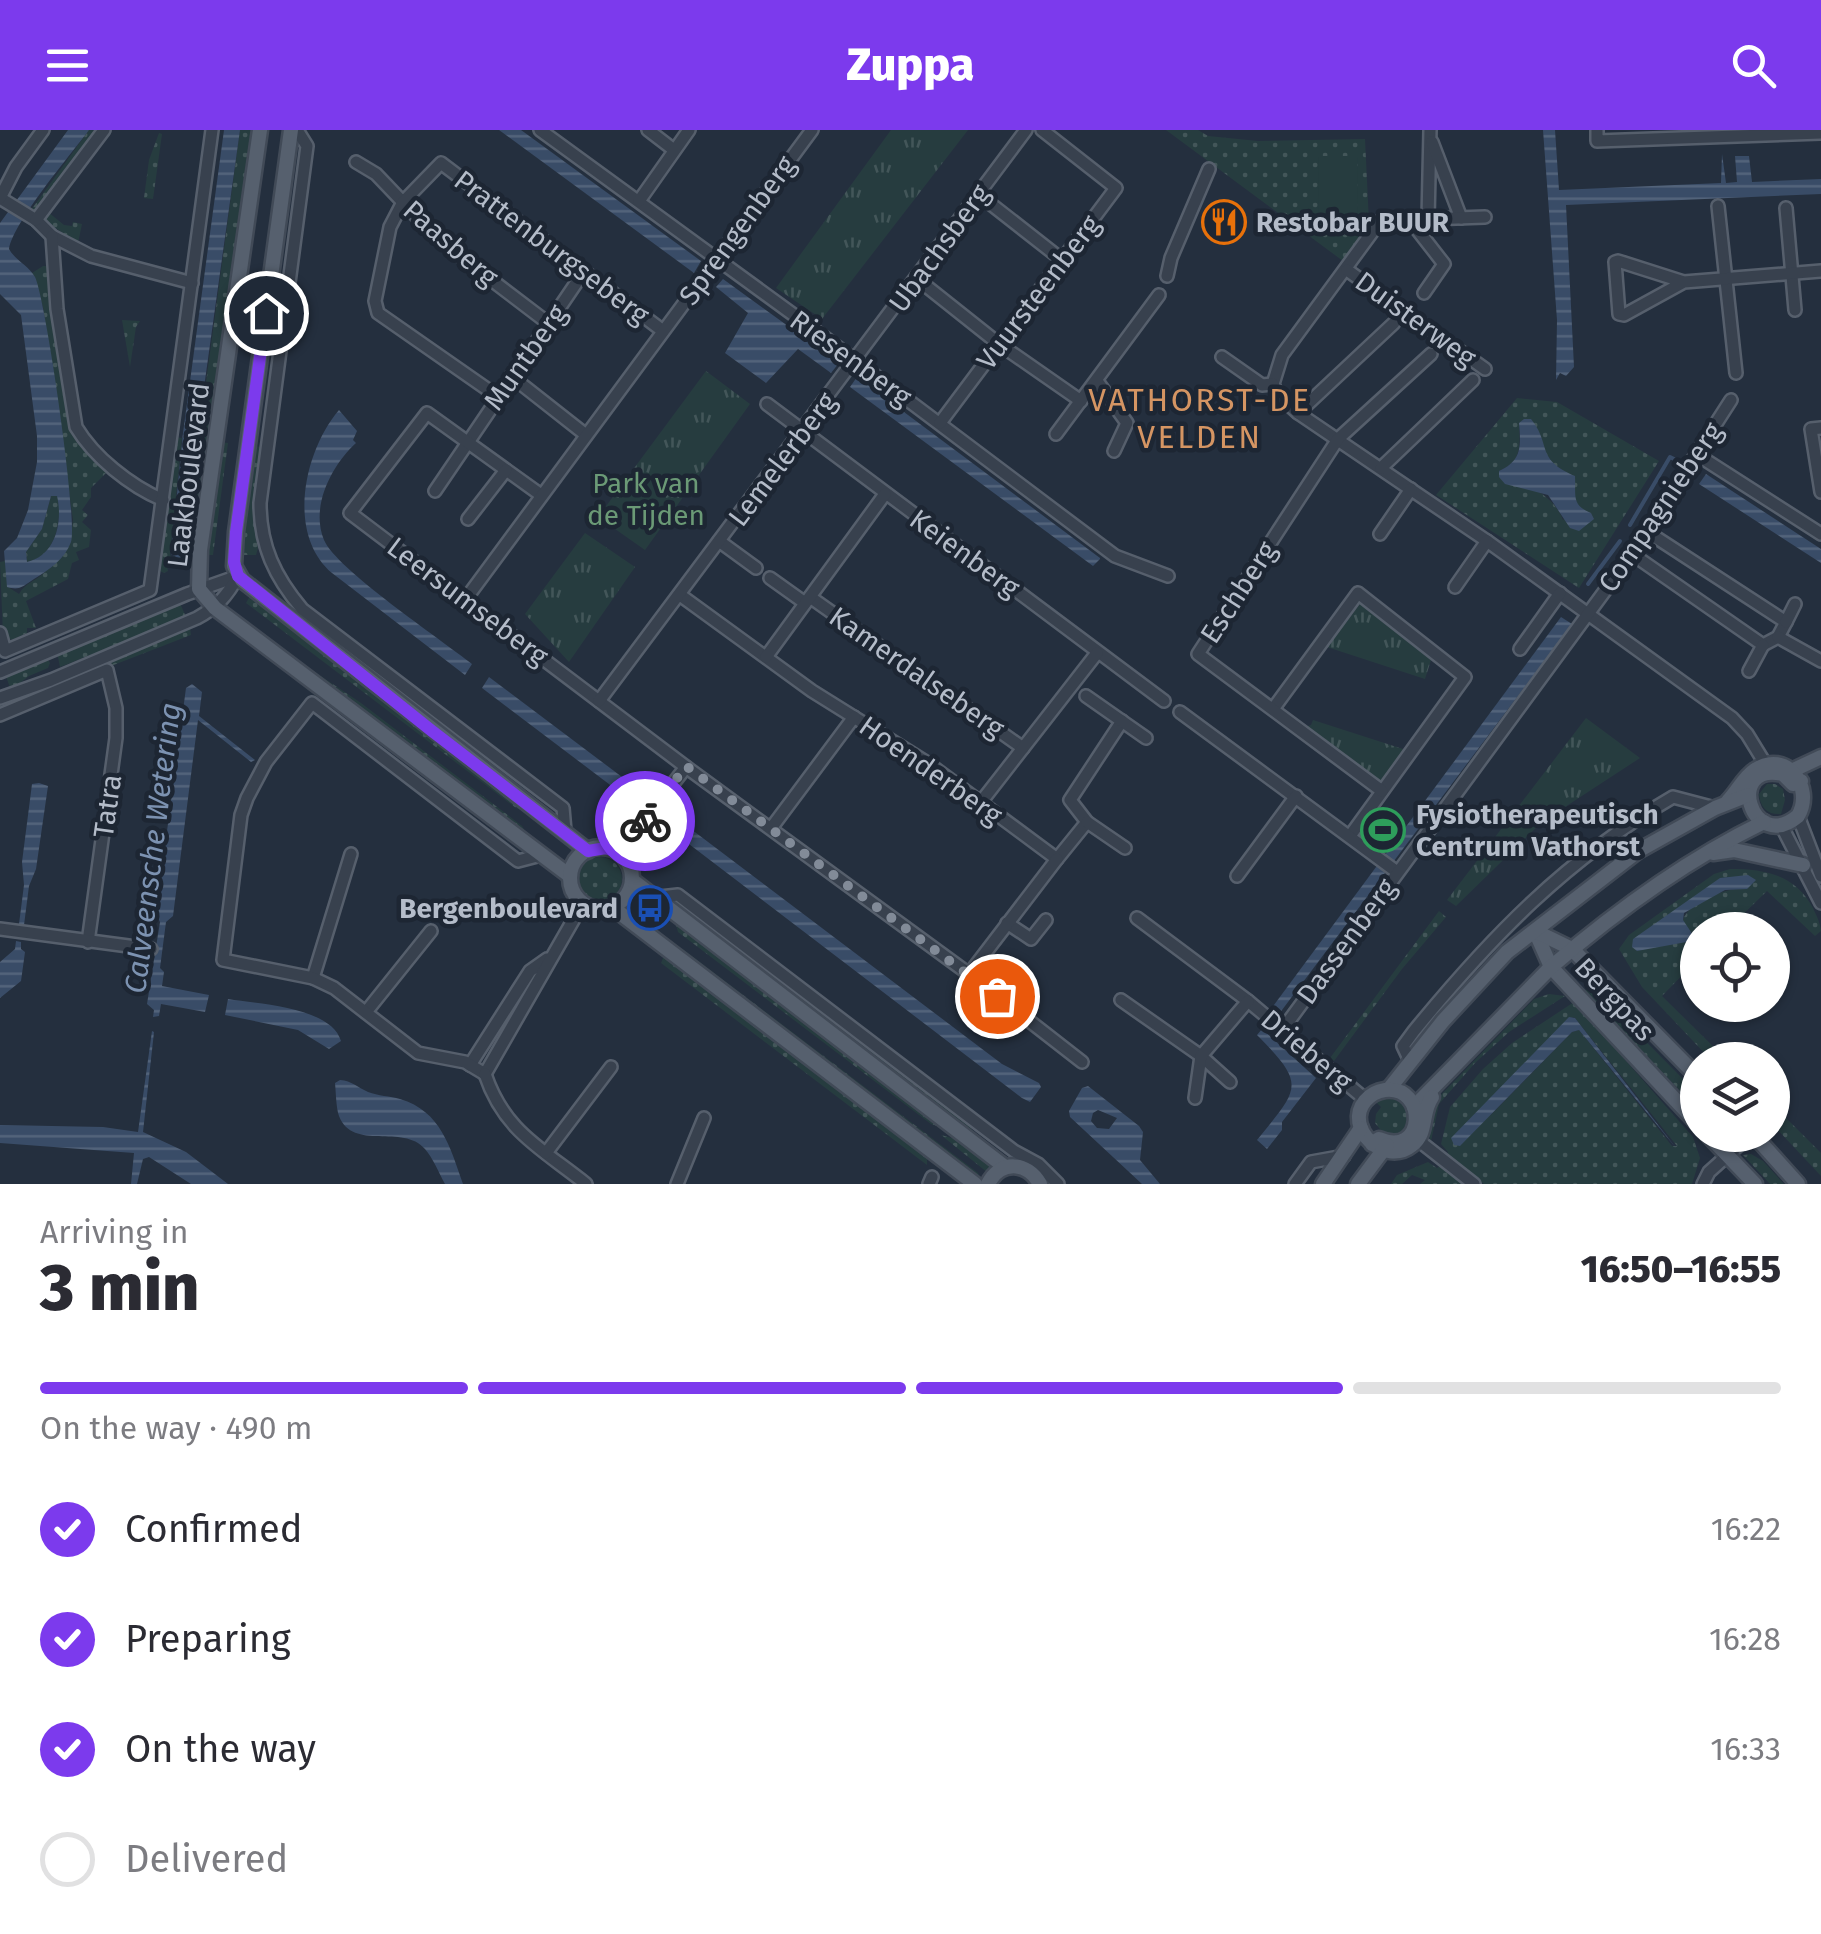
<!DOCTYPE html>
<meta charset="utf-8">
<style>
:root{--surface:#fff;--page:#f2f2f3;--text:#2b2b33;--muted:#7c7c81;--line:#e1e1e2;--accent:#7c3aed}
body{margin:0;font-family:"Fira Sans",sans-serif;background:var(--page);color:var(--text);height:100vh;display:flex;flex-direction:column;font-size:38px;white-space:nowrap}
*{box-sizing:border-box;margin:0}
p{font-size:32px;color:var(--muted)}
.icon{flex:none;width:55px;height:55px;fill:none;stroke:currentColor;stroke-width:2;stroke-linecap:round;stroke-linejoin:round}
.map{position:relative;height:1054px;overflow:hidden}
.details{display:flex;flex-direction:column;background:var(--surface);flex:1}
.details>*{flex:none}
.fabs{position:absolute;left:1680px;top:782px;display:grid;gap:20px}
.fabs a{display:grid;place-items:center;width:110px;height:110px;border-radius:50%;background:var(--surface);box-shadow:0 2px 8px #0004;font-size:50px}
.pin{position:absolute;display:grid;place-items:center;width:85px;height:85px;color:#fff;margin:-42px;border:5px solid #fff;border-radius:50%;box-shadow:0 2px 10px #0007}
.courier{position:absolute;display:grid;place-items:center;width:100px;height:100px;margin:-50px;border:8px solid #7c3aed;border-radius:50%;background:#fff;color:#222;box-shadow:0 2px 12px #0007}
.head em{font-style:normal;font-weight:800}
.head div{display:flex;flex-direction:column-reverse}
.head{display:flex;align-items:center;justify-content:space-between;height:170px;padding:0 40px}
h1{font-size:65px;font-weight:800;line-height:75px}
.bar{display:grid;grid-template-columns:repeat(4,1fr);gap:15px 10px;align-content:center;height:120px;padding:0 40px}
.bar i{height:12px;border-radius:8px;background:var(--line)}
.bar .selected{background:var(--accent)}
.bar p{grid-column:span 4}
ol{padding:0 40px;list-style:none}
li{display:flex;align-items:center;gap:30px;height:110px}
li p{margin-inline-start:auto}
li .icon{padding:10px;border-radius:50%;background:var(--accent);color:#fff;stroke-width:4}
li:last-child{color:var(--muted)}
li i{width:55px;height:55px;border:5px solid var(--line);border-radius:50%}
header{display:flex;justify-content:space-between;align-items:center;height:130px;padding:0 40px;background:var(--accent);color:#fff;font-size:45px;font-weight:800}
.map>svg:first-child{display:block}
</style>
<header><svg class="icon" aria-label="menu" viewBox="0 0 24 24"><path d="M4 6h16M4 12h16M4 18h16"/></svg>Zuppa<svg class="icon" aria-label="search" viewBox="0 0 24 24"><circle cx="10" cy="10" r="6"/><path d="M15 15l6 6"/></svg></header>
<div class="map">
<svg width="1821" height="1054" viewBox="0 0 1821 1054">
<defs>
<pattern id="grass-dots" width="8" height="8" patternUnits="userSpaceOnUse" patternTransform="scale(2.5)"><rect width="8" height="8" fill="#263c3f"/><path d="M2 2h.1M6 6h.1" fill="none" stroke="#435659" stroke-width="1.8" stroke-linecap="round"/></pattern>
<pattern id="park-tufts" width="24" height="20" patternUnits="userSpaceOnUse" patternTransform="scale(2.5)"><rect width="24" height="20" fill="#263c3f"/><path d="M3 7l-1-3M5 7V3M7 7l1-3M15 17l-1-3M17 17v-4M19 17l1-3" fill="none" stroke="#435659"/></pattern>
<pattern id="water-rules" width="6" height="5" patternUnits="userSpaceOnUse" patternTransform="scale(2.5)"><rect width="6" height="5" fill="#394c67"/><path d="M0 2.5h6" fill="none" stroke="#53647b"/></pattern>
</defs>
<rect width="100%" height="100%" fill="#242f3e"/>
<g fill="url(#grass-dots)" fill-rule="evenodd">
<path d="M89,0H98L39,81L31,80Z"/>
<path d="M240,0H256L193,426L167,436L168,441L164,443L158,440L175,307L182,308L170,424L171,428L179,430L183,423Z"/>
<path d="M1166,0H1198L1208,6L1258,11L1365,9L1369,93L1343,131Z"/>
<path d="M159,3L162,4L153,69L144,68L149,30Z"/>
<path d="M48,82L64,95L72,96L73,92L82,94L78,113L83,114L82,117L46,91Z"/>
<path d="M43,136H49L70,289L94,327L92,330L107,342L91,358V367L82,380L88,385L82,392L91,400L89,417L76,422L79,430L72,433L68,449L26,471L36,498H27V503L12,510L3,505L0,432L5,431L8,457L19,464C25,453 36,451 45,442C62,428 71,411 73,390L43,177L32,143Z"/>
<path d="M122,190L140,191L136,197L130,237Z"/>
<path d="M1517,268L1557,272L1659,331L1579,458L1436,365ZM1519,293C1540,314 1555,337 1575,360L1574,371L1578,377L1563,390C1552,362 1524,355 1499,341C1522,331 1520,317 1519,293Z"/>
<path d="M220,312L228,313L213,425H205Z"/>
<path d="M251,316L261,317L254,372L258,418L256,425H238Z"/>
<path d="M51,366H58C62,391 56,426 27,432L26,422L42,399Z"/>
<path d="M250,466L535,686L516,678L246,473Z"/>
<path d="M179,471L186,487L60,537L57,522Z"/>
<path d="M190,498L191,505L111,536L112,530Z"/>
<path d="M288,524L361,573L522,696L530,709L553,724L551,728Z"/>
<path d="M46,527L50,533L48,538L29,546L11,560L5,544Z"/>
<path d="M1767,654H1775L1783,659L1785,670L1781,684C1767,685 1760,677 1759,664Z"/>
<circle cx="600" cy="749" r="22"/>
<path d="M1730,739C1766,739 1795,745 1813,778C1817,787 1820,792 1821,801L1815,806L1767,761L1727,800H1698L1697,830L1662,866L1727,930H1711L1642,857L1619,819L1629,805L1714,744ZM1748,745L1743,759C1724,758 1689,772 1683,790L1634,809Z"/>
<path d="M676,769L955,984L958,982L971,996L972,1006L664,770Z"/>
<path d="M649,770L949,1000L931,994L678,802C676,786 657,781 647,774Z"/>
<path d="M1439,781L1446,787L1402,839L1334,931L1330,928Z"/>
<path d="M671,814L684,820L978,1043L982,1054Z"/>
<path d="M664,826L927,1025V1035L661,833Z"/>
<path d="M1590,855L1682,948L1697,959V978L1584,862Z"/>
<path d="M1549,864L1565,866L1509,902L1475,933L1439,974L1431,1011L1428,1004L1434,972L1534,869Z"/>
<path d="M1574,872L1693,1007L1700,1028L1692,1054H1484L1447,1025L1448,1022L1441,1014L1450,977L1483,939L1512,913ZM1573,887L1575,888L1677,1016H1672L1579,900L1572,902L1488,988Z"/>
<path d="M1387,967L1401,972L1409,987L1403,1001L1393,1006L1384,1004L1375,993L1376,984L1381,977L1375,971Z"/>
<path d="M1773,975L1821,1023V1046L1773,995Z"/>
<path d="M941,1005L959,1010L996,1034L988,1043Z"/>
<path d="M1751,1024L1763,1031L1784,1054H1770L1743,1025Z"/>
<path d="M1428,1032L1437,1038L1440,1036L1463,1054H1420L1425,1050L1412,1045L1402,1054H1391L1397,1045Z"/>
</g>
<g fill="url(#park-tufts)">
<path d="M891,0H968L822,189L776,158Z"/>
<path d="M706,241L750,274L645,420L598,387Z"/>
<path d="M585,403L635,437L569,532L525,484Z"/>
<path d="M1360,474L1432,527L1425,549L1327,517Z"/>
<path d="M1586,588L1640,628L1542,692L1456,776L1447,770Z"/>
<path d="M1313,590L1403,619L1407,621L1384,651L1376,650L1305,597L1311,595Z"/>
</g>
<path fill="#263c3f" d="M1318,26H1357L1358,85L1319,86Z"/>
<g fill="url(#water-rules)" fill-rule="evenodd">
<path d="M68,0H89C69,27 14,91 9,119C15,130 29,136 35,147C46,170 78,390 71,412C65,429 49,440 34,449C23,456 20,461 7,457L4,421L17,408L28,380L37,332V306L21,185L0,164V93ZM51,366H57C63,391 56,426 27,432L26,422L42,399Z"/>
<path d="M224,0H240L180,429L171,424L183,303Z"/>
<path d="M499,0H521L701,131L694,143Z"/>
<path d="M1543,0H1555L1559,60L1721,53L1722,24L1726,53L1737,52L1735,26H1749L1752,52L1821,49V64L1566,75L1574,237L1566,246L1560,243L1556,250L1557,190Z"/>
<path d="M723,149L839,233L831,243L798,219L766,253L725,223L748,183L716,157Z"/>
<path d="M857,247L1100,428V429L1093,436L850,257Z"/>
<path d="M339,280L357,301L353,310L356,313C332,335 310,376 324,410C336,439 442,510 472,534L465,545L332,443C286,404 304,321 339,280Z"/>
<path d="M1524,289H1531C1552,315 1535,329 1575,346C1576,366 1571,375 1591,383L1594,389L1579,401L1570,398L1548,365L1505,354L1499,347V341C1522,331 1521,316 1519,293Z"/>
<path d="M1706,344L1821,419V433L1699,354Z"/>
<path d="M1561,487L1572,494L1279,884L1271,879Z"/>
<path d="M489,547L642,662L634,673L482,558Z"/>
<path d="M192,554L202,562L199,586L255,630L251,632L198,590L173,786L166,792L160,838L164,842L162,856L209,865L205,882L161,874L159,886L153,887L154,880L147,874L160,792L156,784L186,558Z"/>
<path d="M39,653L48,656L36,739L29,756L24,795L19,794L24,755L22,732L32,654Z"/>
<path d="M671,684L1002,934L1039,953L1041,957L1030,972L1022,968L664,695Z"/>
<path d="M1748,745L1756,750L1747,759L1725,760L1684,783L1683,790L1693,805L1692,811L1637,821L1632,817L1633,809L1720,748Z"/>
<path d="M16,811L21,812V819L25,822L21,851L0,868V832L15,819Z"/>
<path d="M228,869C259,874 331,877 341,911L329,919L298,900L225,885Z"/>
<path d="M1569,887L1575,888L1676,1018L1579,900L1572,902L1460,1016L1454,1015L1451,1008Z"/>
<path d="M1262,899L1316,948L1282,992V1000L1267,1019L1257,1010C1299,958 1307,955 1257,905Z"/>
<path d="M152,901L154,902L143,1002L186,1022L228,1054H191L149,1027L143,1029L137,1054H131L134,1023L0,1013V995L103,997L138,1002Z"/>
<path d="M340,950C352,951 357,957 368,962C378,966 390,966 400,969C441,981 450,1017 463,1054H445C439,1043 433,1028 425,1019C403,993 353,1022 339,986C336,977 336,963 335,953Z"/>
<path d="M1088,956L1139,996L1143,1002L1140,1030L1160,1054H1142L1070,987L1069,981L1082,958ZM1098,980L1117,988L1109,999L1097,998L1091,991L1093,983Z"/>
</g>
<g fill="none" stroke-linecap="round" stroke-linejoin="round">
<g stroke="#394c67" stroke-width="4">
<path d="M824,221L841,234"/>
<path d="M1630,395L1670,327L1674,329"/>
<path d="M1588,454L1620,411"/>
</g>
<g stroke="#565f6c" stroke-width="16">
<g id="minor">
<path d="M297,0L307,16L260,373C260,416 275,447 302,479L563,678L565,701"/>
<path d="M540,0L824,207L1115,426L1168,446"/>
<path d="M648,0L674,20"/>
<path d="M1430,0L1428,89L1381,90L1282,225L1273,254L1278,265L1298,283L1487,411L1732,588L1747,604L1766,635"/>
<path d="M1597,0V11L1821,3"/>
<path d="M1432,12L1461,88"/>
<path d="M356,32L376,44L439,110L548,193"/>
<path d="M978,64L1061,129"/>
<path d="M0,68L36,90L52,106L91,126L192,153"/>
<path d="M0,68L16,37L43,0"/>
<path d="M639,71L689,0"/>
<path d="M1718,76L1736,243"/>
<path d="M1786,78L1795,180"/>
<path d="M1409,89L1444,134L1424,163"/>
<path d="M1428,89L1485,87"/>
<path d="M36,90L104,0"/>
<path d="M52,106L57,179L76,297C94,327 130,356 163,370"/>
<path d="M1347,140L1485,239"/>
<path d="M1167,146L1171,128L1209,39"/>
<path d="M916,148L999,214L1081,271"/>
<path d="M1684,152L1624,185L1619,184L1615,132L1618,131L1684,152L1821,141"/>
<path d="M1222,227L1262,255L1273,254"/>
<path d="M511,246L586,305"/>
<path d="M1097,251L1127,293L1114,321"/>
<path d="M497,266L378,183L375,171L390,97L403,72L441,33L663,201"/>
<path d="M767,274L1164,571"/>
<path d="M1298,283L1394,193"/>
<path d="M940,293L1116,58L1042,0"/>
<path d="M1821,298L1811,299L1821,362"/>
<path d="M1056,304L1159,165"/>
<path d="M1696,324L1821,404"/>
<path d="M1381,338L1473,250"/>
<path d="M435,361L583,143"/>
<path d="M541,365L427,283L350,383L686,637L969,844L1082,932"/>
<path d="M468,389L506,340"/>
<path d="M1380,404L1411,359"/>
<path d="M719,411L756,438"/>
<path d="M1632,424L1763,515L1778,507L1786,492L1646,401"/>
<path d="M770,448L805,473"/>
<path d="M1455,457L1487,411"/>
<path d="M680,465L812,561L929,634L1057,729L1087,692L1070,670L1122,591"/>
<path d="M810,467L1023,618"/>
<path d="M465,470L812,0"/>
<path d="M1786,492L1795,474"/>
<path d="M0,503L5,521L150,460L212,0"/>
<path d="M1778,507L1821,531"/>
<path d="M1520,519L1560,463"/>
<path d="M766,527L885,364"/>
<path d="M1749,541L1763,515"/>
<path d="M0,542L187,464L238,446"/>
<path d="M1086,566L1146,608"/>
<path d="M0,568L51,550L197,488C217,477 227,466 238,446"/>
<path d="M599,571L1026,0"/>
<path d="M1273,579L1358,463L1465,547L1350,706"/>
<path d="M1180,582L1397,742"/>
<path d="M0,585L107,540L116,578V608L88,812"/>
<path d="M1382,661L1198,524L1338,309L1431,224"/>
<path d="M981,672L1097,523"/>
<path d="M1798,686L1821,746"/>
<path d="M1087,692L1125,718"/>
<path d="M1781,695L1821,773"/>
<path d="M772,697L854,587"/>
<path d="M619,723L686,637"/>
<path d="M1237,746L1296,666"/>
<path d="M651,768L678,765L1014,1021L1038,1034L1058,1054"/>
<path d="M1137,788L1248,871L1366,970"/>
<path d="M1007,793L1031,809L1046,790"/>
<path d="M0,799L151,819"/>
<path d="M969,844L1057,729"/>
<path d="M313,848L351,724"/>
<path d="M1121,870L1201,926L1230,952"/>
<path d="M366,882L431,801"/>
<path d="M1283,899L1632,424L1731,270"/>
<path d="M1411,933L1403,916L1414,901C1491,807 1566,729 1673,667L1715,678"/>
<path d="M470,935L530,841L547,829"/>
<path d="M485,944L465,932L418,923L334,858L313,848L223,830L241,685L247,668L266,632L312,573L518,731L541,725"/>
<path d="M485,944L583,773"/>
<path d="M485,944C504,1001 541,1018 586,1054"/>
<path d="M1195,968L1201,926L1248,871"/>
<path d="M1418,1010L1474,1054"/>
<path d="M546,1023L611,937"/>
<path d="M677,1054L704,988"/>
<path d="M929,1054L932,1047"/>
<path d="M1295,1054L1311,1032L1344,1026"/>
<path d="M1703,1054L1709,1042L1750,1005"/>
</g>
</g>
<g stroke="#414a57" stroke-width="19">
<g id="major">
<path d="M260,0L200,420L199,459L215,478L570,746"/>
<path d="M291,0L236,402L234,436L242,450L588,721"/>
<path d="M1785,644L1821,627"/>
<path d="M1728,671C1737,662 1744,647 1755,640C1786,619 1815,657 1798,686C1751,725 1724,631 1783,644L1793,654L1801,651"/>
<circle cx="601" cy="748" r="31"/>
<path d="M1713,723L1734,720L1803,735"/>
<path d="M632,750L1005,1037"/>
<path d="M612,777L975,1054"/>
<path d="M1535,801L1551,837L1698,994"/>
<path d="M1535,801L1572,819L1698,947"/>
<path d="M1389,959L1443,891L1507,822L1638,721L1715,678L1748,665"/>
<path d="M1414,977L1551,837C1615,782 1688,729 1764,692"/>
<path d="M1708,1005L1755,1054"/>
<path d="M1754,1005L1798,1054"/>
<path d="M1372,1014L1379,1009C1426,1029 1428,955 1385,960C1378,961 1370,965 1365,971C1343,998 1385,1037 1412,1015C1428,1003 1421,982 1432,967"/>
<path d="M988,1054C1000,1030 1027,1031 1040,1054"/>
<path d="M1323,1054L1361,998"/>
<path d="M1358,1054L1387,1015"/>
</g>
</g>
<use href="#minor" stroke="#38414e" stroke-width="11"/>
<use href="#major" stroke="#56606e" stroke-width="14"/>
</g>
<g fill="none" stroke-linecap="round" stroke-linejoin="round">
<path stroke="#828b98" stroke-width="10" stroke-dasharray="0 18" d="M645,691L686,636L997,866"/>
<path stroke="#7c3aed" stroke-width="12" d="M266,183L236,402L234,432L238,446L432,601L588,721L606,718L620,723L645,691"/>
</g>
<defs>
<g id="restaurant-ring" transform="scale(2.25)"><circle r="9.5" fill="#1d2633" stroke="#e8710a" stroke-width="1.5"/><path d="M-5-6h1v4h1v-4h1v4h1v-4h1v5L-1.5 .5V6h-2V.5L-5-1ZM5-6V6H3V1.5H1.5Q1.5-4 5-6Z" fill="#e8710a"/></g>
<g id="stadium-ring" transform="scale(2.25)"><circle r="9.5" fill="#1d2633" stroke="#2e9e5b" stroke-width="1.5"/><path d="M0-5a6.5 5 0 1 0 0 10a6.5 5 0 1 0 0-10ZM-3.5-1.8h7v3.6h-7Z" fill="#2e9e5b"/></g>
<g id="bus-ring" transform="scale(2.25)"><circle r="9.5" fill="#1d2633" stroke="#1a4fb4" stroke-width="1.5"/><path d="M-5-6H5V4H4V6H2V4H-2V6H-4V4H-5ZM-3.5-4V0h7V-4ZM-3.5 1.2v1.5H-2V1.2ZM2 1.2v1.5H3.5V1.2Z" fill="#1a4fb4"/></g>
</defs>
<g fill-rule="evenodd">
<use href="#restaurant-ring" x="1224" y="92"/>
<use href="#stadium-ring" x="1383" y="700"/>
<use href="#bus-ring" x="650" y="778"/>
</g>
<g text-anchor="middle" stroke-width="9" stroke-linejoin="round" paint-order="stroke">
<g font-size="28" font-weight="bold" fill="#b4bcc9" stroke="#1d2633" text-anchor="start">
<text x="1256" y="102">Restobar BUUR</text>
<text x="1416" y="694">Fysiotherapeutisch<tspan x="1416" dy="32">Centrum Vathorst</tspan></text>
<text x="618" y="788" text-anchor="end">Bergenboulevard</text>
</g>
<g font-size="28" fill="#b4bcc9" stroke="#1d2633">
<text transform="translate(737 100) rotate(-54)" y="10">Sprengenberg</text>
<text transform="translate(451 113) rotate(41)" y="10">Paasberg</text>
<text transform="translate(552 117) rotate(37)" y="10">Prattenburgseberg</text>
<text transform="translate(939 118) rotate(-54)" y="10">Ubachsberg</text>
<text transform="translate(1038 162) rotate(-53)" y="10">Vuursteenberg</text>
<text transform="translate(1416 189) rotate(36)" y="10">Duisterweg</text>
<text transform="translate(525 227) rotate(-55)" y="10">Muntberg</text>
<text transform="translate(851 228) rotate(36)" y="10">Riesenberg</text>
<text transform="translate(782 329) rotate(-53)" y="10">Lemelerberg</text>
<text transform="translate(188 345) rotate(-83)" y="10">Laakboulevard</text>
<text transform="translate(1660 377) rotate(-56)" y="10">Compagnieberg</text>
<text transform="translate(965 423) rotate(36)" y="10">Keienberg</text>
<text transform="translate(1238 462) rotate(-57)" y="10">Eschberg</text>
<text transform="translate(468 471) rotate(37)" y="10">Leersumseberg</text>
<text transform="translate(917 542) rotate(35)" y="10">Kamerdalseberg</text>
<text transform="translate(931 640) rotate(35)" y="10">Hoenderberg</text>
<text transform="translate(107 676) rotate(-82)" y="10">Tatra</text>
<text transform="translate(1346 811) rotate(-54)" y="10">Dassenberg</text>
<text transform="translate(1615 869) rotate(47)" y="10">Bergpas</text>
<text transform="translate(1307 920) rotate(40)" y="10">Drieberg</text>
</g>
<g font-size="28" fill="#6b9a76" stroke="#1d2633">
<text x="646" y="363">Park van<tspan x="646" dy="32">de Tijden</tspan></text>
</g>
<g font-size="30" font-style="italic" fill="#7c92b1" stroke="#1d2633">
<text transform="translate(153 718) rotate(-83)" y="10">Calveensche Wetering</text>
</g>
<g font-size="32" letter-spacing="2.5" fill="#d59563" stroke="#1d2633">
<text x="1200" y="281">VATHORST-DE<tspan x="1200" dy="37">VELDEN</tspan></text>
</g>
</g>
</svg>
<div class="fabs">
<a><svg class="icon" aria-label="locate" viewBox="0 0 24 24"><circle cx="12" cy="12" r="6"/><path d="M12 2v4M12 18v4M2 12h4M18 12h4"/></svg></a>
<a><svg class="icon" aria-label="layers" viewBox="0 0 24 24"><path d="M12 4l9 5-9 5-9-5zM3 14l9 5 9-5"/></svg></a>
</div>
<div class="pin" style="left:997px;top:866px;background:#ea580c"><svg class="icon" aria-label="bag" viewBox="0 0 24 24"><path d="M5 8h14l-1 12H6zM9 8a3 3 0 0 1 6 0"/></svg></div>
<div class="pin" style="left:266px;top:183px;background:#1f2937"><svg class="icon" aria-label="home" viewBox="0 0 24 24"><path d="M3 11l9-7 9 7M6 9v11h12V9"/></svg></div>
<div class="courier" style="left:645px;top:691px"><svg class="icon" aria-label="bike" viewBox="0 0 24 24"><circle cx="6" cy="16" r="4"/><circle cx="18" cy="16" r="4"/><path d="M6 16l4-8h5l3 8M10 8l3 8H6M13 5h3"/></svg></div>
</div>
<section class="details">
<div class="head"><div><h1>3 min</h1><p>Arriving in</p></div><em>16:50–16:55</em></div>
<div class="bar"><i class="selected"></i><i class="selected"></i><i class="selected"></i><i></i><p>On the way · 490 m</p></div>
<ol>
<li><svg class="icon" aria-label="check" viewBox="0 0 24 24"><path d="M5 12l5 5 9-10"/></svg>Confirmed<p>16:22</p></li>
<li><svg class="icon" aria-label="check" viewBox="0 0 24 24"><path d="M5 12l5 5 9-10"/></svg>Preparing<p>16:28</p></li>
<li><svg class="icon" aria-label="check" viewBox="0 0 24 24"><path d="M5 12l5 5 9-10"/></svg>On the way<p>16:33</p></li>
<li><i></i>Delivered</li>
</ol>
</section>
